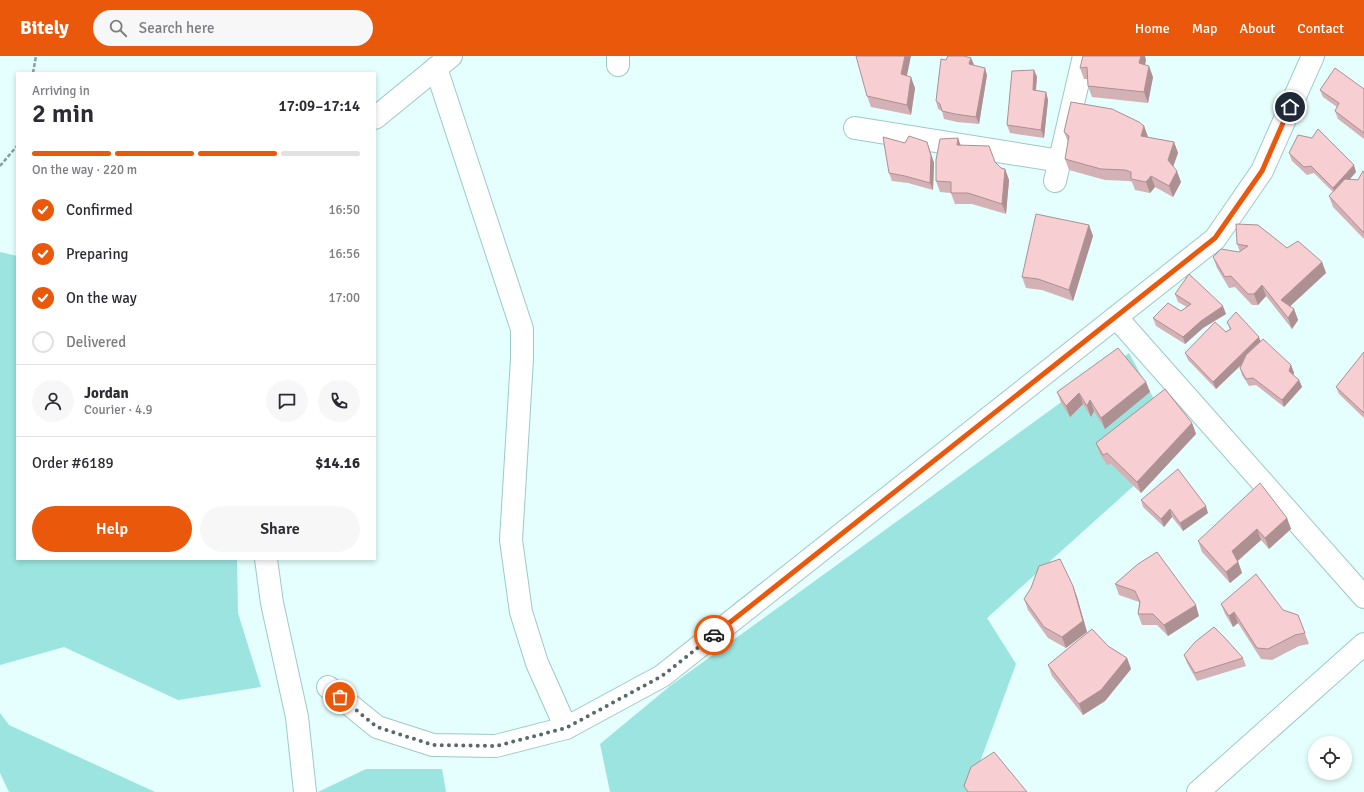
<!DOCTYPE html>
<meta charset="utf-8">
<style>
:root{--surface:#fff;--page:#f7f7f7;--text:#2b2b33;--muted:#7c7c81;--line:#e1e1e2;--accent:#ea580c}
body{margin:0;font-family:Signika,sans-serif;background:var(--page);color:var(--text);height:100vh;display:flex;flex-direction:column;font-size:15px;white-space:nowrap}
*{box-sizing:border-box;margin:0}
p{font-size:13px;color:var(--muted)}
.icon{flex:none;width:22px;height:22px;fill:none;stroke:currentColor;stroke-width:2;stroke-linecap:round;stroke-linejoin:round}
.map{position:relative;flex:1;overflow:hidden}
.drawer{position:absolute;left:16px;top:16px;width:360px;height:488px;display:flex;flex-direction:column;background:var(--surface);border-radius:0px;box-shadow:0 2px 6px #0003}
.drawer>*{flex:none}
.controls{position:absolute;left:1308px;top:680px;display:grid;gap:8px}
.controls a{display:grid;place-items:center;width:44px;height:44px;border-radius:50%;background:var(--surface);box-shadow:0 2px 6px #0003;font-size:20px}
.pin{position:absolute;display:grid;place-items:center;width:34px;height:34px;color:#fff;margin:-17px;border:2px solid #fff;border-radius:50%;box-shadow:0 1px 4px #0007}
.courier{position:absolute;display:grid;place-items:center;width:40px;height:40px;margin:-20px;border:3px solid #ea580c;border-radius:50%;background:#fff;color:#222;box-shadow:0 1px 5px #0007}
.head em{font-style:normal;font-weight:600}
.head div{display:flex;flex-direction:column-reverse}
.head{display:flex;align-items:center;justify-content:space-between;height:68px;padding:0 16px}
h1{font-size:26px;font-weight:600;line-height:30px}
.bar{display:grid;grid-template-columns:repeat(4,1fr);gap:6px 4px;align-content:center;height:48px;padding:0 16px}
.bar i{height:5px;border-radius:3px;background:var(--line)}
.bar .current{background:var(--accent)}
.bar p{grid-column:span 4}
.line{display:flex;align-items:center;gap:10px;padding:0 16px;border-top:1px solid var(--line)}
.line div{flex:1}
.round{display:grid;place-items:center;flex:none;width:42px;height:42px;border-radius:21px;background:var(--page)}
ol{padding:0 16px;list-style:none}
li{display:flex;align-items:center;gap:12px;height:44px}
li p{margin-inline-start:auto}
li .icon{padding:4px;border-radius:50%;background:var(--accent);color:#fff;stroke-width:4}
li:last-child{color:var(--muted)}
li i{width:22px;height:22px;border:2px solid var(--line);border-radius:50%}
.cta{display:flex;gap:8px;margin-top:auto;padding:8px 16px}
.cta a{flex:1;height:46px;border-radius:24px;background:var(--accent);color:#fff;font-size:16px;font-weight:600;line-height:46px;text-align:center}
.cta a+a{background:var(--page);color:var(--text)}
header{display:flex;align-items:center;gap:24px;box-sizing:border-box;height:56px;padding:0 20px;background:var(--accent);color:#fff}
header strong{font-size:19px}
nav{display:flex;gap:22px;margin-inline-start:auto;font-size:14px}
.search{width:280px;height:36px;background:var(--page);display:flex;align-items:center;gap:10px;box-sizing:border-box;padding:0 14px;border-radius:22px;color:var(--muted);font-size:15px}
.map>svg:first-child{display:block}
</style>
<header>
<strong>Bitely</strong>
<div class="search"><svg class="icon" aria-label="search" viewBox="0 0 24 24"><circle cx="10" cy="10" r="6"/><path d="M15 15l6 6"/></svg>Search here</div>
<nav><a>Home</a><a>Map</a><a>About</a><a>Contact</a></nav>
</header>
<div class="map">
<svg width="1364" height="736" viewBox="0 0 1364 736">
<rect width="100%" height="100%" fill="#e4fffd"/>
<g fill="#9be4df">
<path d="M0,196L17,200V503H237L238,557L261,631L178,644L64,591L0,609Z"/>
<path d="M1129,297L1179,389L987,562L1016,608L969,736H610L600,688L670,630Z"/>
<path d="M0,657L9,669L155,736H9L0,717Z"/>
<path d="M366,713H442L446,736H318Z"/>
</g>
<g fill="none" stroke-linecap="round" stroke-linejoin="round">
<g stroke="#9dc9c6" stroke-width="24">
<g id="minor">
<path d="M618,9V0"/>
<path d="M436,12L522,273V303L511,484L521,556L537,607L566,672"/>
<path d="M375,62L451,0"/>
<path d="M855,72L1060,105"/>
<path d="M1055,125L1084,0"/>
<path d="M1116,261L1364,541"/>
<path d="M266,503L272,547L297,661L305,736"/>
<path d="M328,631L377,671L433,689L496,690L566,672L662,620L1215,183L1262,115L1313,0"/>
<path d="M1198,736L1364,588"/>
</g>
</g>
<g stroke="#889f9e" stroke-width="2.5" stroke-dasharray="4 2" stroke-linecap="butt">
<path d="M33,17L36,0"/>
<path d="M0,110L17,90"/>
</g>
<use href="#minor" stroke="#fff" stroke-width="22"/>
</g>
<g fill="#d4b1b4">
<path d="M971,2L974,9L987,19L979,68L957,66L944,63L942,55L938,53L936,45L946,4Z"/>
<path d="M1146,4L1145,9L1153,21L1148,47L1092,41L1088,30V23H1084L1080,12Z"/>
<path d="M1034,14L1037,21L1036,34L1046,36L1048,44L1044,82L1010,77L1007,69Z"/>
<path d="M907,20L915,32L911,59L871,51L867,40Z"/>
<path d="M1364,33V83L1338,63L1335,55L1337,51L1323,41L1320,34Z"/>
<path d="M1144,70L1148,81L1174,86L1178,97L1173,110L1181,126L1173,141L1155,131L1150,137L1135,134L1132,126L1129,125L1105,124L1069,114L1065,103L1068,86L1064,76Z"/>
<path d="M958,82L960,89L995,106L1001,112L1005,113L1009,124L1006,158L972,148H955L951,137L940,136L936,125Z"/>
<path d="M927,86L934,107L933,134L908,127L892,125L889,117L905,87Z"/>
<path d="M1289,97L1356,116L1350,123L1358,124L1364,116V183L1333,151L1329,140L1333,136L1314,117L1307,119L1292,105Z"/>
<path d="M1089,169L1093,180L1073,245L1042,234L1026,232L1022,221Z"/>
<path d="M1237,188L1287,192L1322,206L1326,217L1290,250L1294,253L1298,264L1292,273L1266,240L1258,249H1252L1235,231L1229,232L1217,212L1213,201L1239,196H1240Z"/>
<path d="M1175,238L1226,258L1203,272L1185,288L1156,270L1153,262L1181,255L1187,251L1178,246Z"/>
<path d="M1227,266L1261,285L1291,309L1294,317L1293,319L1299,324L1302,331L1284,351L1256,329L1249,330L1242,319L1240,312L1241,309L1216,333L1188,304L1185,297L1230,273Z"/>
<path d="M1364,296V362L1339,338L1336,331Z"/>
<path d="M1146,326L1150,336L1105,373L1094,355L1091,361L1083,348L1070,361L1061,347L1057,336Z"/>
<path d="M1192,367L1196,378L1141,437L1111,408L1107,409L1100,398L1096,387Z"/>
<path d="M1141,444L1208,457L1183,475L1172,461L1164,471L1143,451Z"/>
<path d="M1287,462L1291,473L1269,493L1261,484L1238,505L1242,517L1230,527L1202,496L1198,485Z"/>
<path d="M1138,508L1199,560L1168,580L1157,569H1142L1138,558L1139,547V546L1119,539L1115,528Z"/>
<path d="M1073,530L1077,541L1087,576L1066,592L1048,582L1028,554L1024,543Z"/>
<path d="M1221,548L1283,554L1298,559L1309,588L1299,590L1272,604L1261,603L1238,567L1233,571L1225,558Z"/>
<path d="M1108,590L1127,602L1131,613L1105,645L1083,659L1052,620L1048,609Z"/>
<path d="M1184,599L1243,602L1246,610L1197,625L1187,607Z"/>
</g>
<g fill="#ad9092">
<path d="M905,0H911L905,29L901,18Z"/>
<path d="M1141,0H1145L1146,4L1143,18L1139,7Z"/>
<path d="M971,2L974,9L969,8Z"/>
<path d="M1149,10L1153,21L1148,47L1144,36Z"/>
<path d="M985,12L987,19L979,68L976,61Z"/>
<path d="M1034,14L1037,21L1035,41L1033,34Z"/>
<path d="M911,21L915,32L911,59L907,49Z"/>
<path d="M1046,36L1048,44L1044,82L1041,74Z"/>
<path d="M1144,70L1148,81L1145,91L1141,80Z"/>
<path d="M958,82L962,93L957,89Z"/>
<path d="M927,86L934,107L933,134L930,127Z"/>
<path d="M1174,86L1178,97L1172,114L1168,104Z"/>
<path d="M1354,109L1356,116L1336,139L1333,132Z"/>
<path d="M1005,113L1009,124L1006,158L1002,148Z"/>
<path d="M1177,115L1181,126L1173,141L1169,130Z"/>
<path d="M1151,120L1155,131L1150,137L1146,126Z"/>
<path d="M1089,169L1093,180L1073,245L1069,234Z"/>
<path d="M1322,206L1326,217L1285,255L1281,244Z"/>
<path d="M1262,229L1266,240L1258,249L1254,238Z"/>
<path d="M1223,250L1226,258L1203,272L1185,288L1183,281L1201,265Z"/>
<path d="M1294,253L1298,264L1292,273L1288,262Z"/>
<path d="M1259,281L1262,289L1216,333L1213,326Z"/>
<path d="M1291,309L1294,317L1292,323L1289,315Z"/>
<path d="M1299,324L1302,331L1284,351L1282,344Z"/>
<path d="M1146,326L1150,336L1105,373L1101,362Z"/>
<path d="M1079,337L1083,348L1070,361L1066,350Z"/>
<path d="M1090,344L1094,355L1091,361L1087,350Z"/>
<path d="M1192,367L1196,378L1141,437L1137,426Z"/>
<path d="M1206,450L1208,457L1183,475L1180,467Z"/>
<path d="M1170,453L1172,461L1164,471L1161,463Z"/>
<path d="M1287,462L1291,473L1269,493L1265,482Z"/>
<path d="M1257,473L1261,484L1236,506L1232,495Z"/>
<path d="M1238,506L1242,517L1230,527L1226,516Z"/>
<path d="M1073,530L1077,541L1087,576L1066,592L1062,581Z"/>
<path d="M1196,549L1199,560L1168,580L1164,569Z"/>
<path d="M1234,556L1238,567L1233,571L1229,560Z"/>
<path d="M1127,602L1131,613L1105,645L1083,659L1079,648Z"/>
</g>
<g fill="#f7ced1" stroke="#ad9092">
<path d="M856,0H905L901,18L911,21L907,49L867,40Z"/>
<path d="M948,0H964L971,2L969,8L985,12L976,61L955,58L942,55L940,48L936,45L941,3L946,4Z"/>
<path d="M1083,0H1141L1139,7L1149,10L1144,36L1088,30L1087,11L1080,12Z"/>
<path d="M1335,12L1364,33V77L1335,55L1339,47L1320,34Z"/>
<path d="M1034,14L1033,34L1046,36L1041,74L1007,69L1012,15Z"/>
<path d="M1071,46L1112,53L1139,66L1144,70L1141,80L1174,86L1168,104L1177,115L1169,130L1151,120L1146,126L1131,123V116L1125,114L1101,113L1065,103L1069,80L1064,76Z"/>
<path d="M1318,73L1354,109L1333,132L1311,110L1304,111L1289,97L1298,79L1312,82Z"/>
<path d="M909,80L927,86L931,100L930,127L905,120L889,117L883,81L905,87Z"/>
<path d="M958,82L957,89L989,90L995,106L1001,112L1005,113L1002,148L968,137H951V126L936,125V104L940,83Z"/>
<path d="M1363,115L1364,116V177L1329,140L1345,123L1358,124Z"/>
<path d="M1036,158L1089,169L1069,234L1038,223L1022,221Z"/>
<path d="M1236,168L1258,169L1287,192L1298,185L1322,206L1281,244L1294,253L1288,262L1262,229L1254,238H1248L1231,220L1225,221L1213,201L1221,193L1239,196L1248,190L1237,188Z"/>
<path d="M1189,218L1223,250L1201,265L1183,281L1153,262L1168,247L1181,255L1191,248L1175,238Z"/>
<path d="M1236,256L1259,281L1213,326L1185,297L1215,266L1226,276L1231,273L1227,266Z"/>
<path d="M1263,283L1291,309L1289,315L1299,324L1282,344L1253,322L1246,323L1240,312L1246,299Z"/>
<path d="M1118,292L1146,326L1101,362L1090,344L1087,350L1079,337L1066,350L1057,336Z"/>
<path d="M1364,296V357L1336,331Z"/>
<path d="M1165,333L1192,367L1137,426L1107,397L1103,399L1096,387Z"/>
<path d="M1178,413L1206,450L1180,467L1170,453L1161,463L1141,444Z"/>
<path d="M1260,427L1287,462L1265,482L1257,473L1232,495L1238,506L1226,516L1198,485Z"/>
<path d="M1157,496L1196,549L1164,569L1153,558H1138L1140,546L1135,535L1115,528L1138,508Z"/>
<path d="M1060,503L1073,530L1083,565L1062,581L1044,571L1024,543L1031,532L1039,510Z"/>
<path d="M1256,518L1283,554L1298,559L1305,577L1295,579L1268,593L1257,592L1234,556L1229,560L1221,548Z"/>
<path d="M1214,571L1225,582L1243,602L1195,617L1184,599L1195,586Z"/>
<path d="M1092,573L1108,590L1127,602L1101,634L1079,648L1048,609Z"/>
<path d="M994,696L1027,736H968L964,730L971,711Z"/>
</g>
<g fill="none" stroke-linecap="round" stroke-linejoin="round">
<path stroke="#556a69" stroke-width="4" stroke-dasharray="0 7.2" d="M340,641L377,671L433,689L496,690L566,672L662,620L714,579"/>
<path stroke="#ea580c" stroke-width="5" d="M714,579L1215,182L1262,115L1290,51"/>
</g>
</svg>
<div class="controls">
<a><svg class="icon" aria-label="locate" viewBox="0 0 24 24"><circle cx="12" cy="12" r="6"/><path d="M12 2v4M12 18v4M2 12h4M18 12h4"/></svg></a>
</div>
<div class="pin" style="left:340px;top:641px;background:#ea580c"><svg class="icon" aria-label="bag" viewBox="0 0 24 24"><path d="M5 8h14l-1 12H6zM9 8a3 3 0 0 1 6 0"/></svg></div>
<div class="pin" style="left:1290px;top:51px;background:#1f2937"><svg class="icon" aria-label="home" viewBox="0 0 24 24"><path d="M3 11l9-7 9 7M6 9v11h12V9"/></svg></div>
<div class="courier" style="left:714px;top:579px"><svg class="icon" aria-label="car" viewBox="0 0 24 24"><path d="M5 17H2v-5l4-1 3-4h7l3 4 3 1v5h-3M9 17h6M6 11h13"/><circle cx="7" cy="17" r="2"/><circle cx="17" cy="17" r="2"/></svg></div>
<section class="drawer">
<div class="head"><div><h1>2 min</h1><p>Arriving in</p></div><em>17:09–17:14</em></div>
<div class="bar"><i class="current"></i><i class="current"></i><i class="current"></i><i></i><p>On the way · 220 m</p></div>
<ol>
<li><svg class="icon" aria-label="check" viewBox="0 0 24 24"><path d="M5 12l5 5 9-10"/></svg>Confirmed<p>16:50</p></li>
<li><svg class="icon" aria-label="check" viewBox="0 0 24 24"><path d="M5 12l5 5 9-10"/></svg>Preparing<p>16:56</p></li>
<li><svg class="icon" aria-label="check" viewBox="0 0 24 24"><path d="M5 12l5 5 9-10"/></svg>On the way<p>17:00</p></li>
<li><i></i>Delivered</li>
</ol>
<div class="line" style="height:72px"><a class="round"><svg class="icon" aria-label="person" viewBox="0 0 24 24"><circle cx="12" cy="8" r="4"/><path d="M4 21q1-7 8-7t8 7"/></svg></a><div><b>Jordan</b><p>Courier · 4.9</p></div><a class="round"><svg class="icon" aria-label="chat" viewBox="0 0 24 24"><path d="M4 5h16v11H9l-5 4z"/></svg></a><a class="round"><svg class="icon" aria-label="phone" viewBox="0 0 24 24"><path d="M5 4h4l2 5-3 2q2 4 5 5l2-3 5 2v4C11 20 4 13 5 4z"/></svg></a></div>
<div class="line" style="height:52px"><div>Order #6189</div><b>$14.16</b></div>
<div class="cta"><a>Help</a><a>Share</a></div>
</section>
</div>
